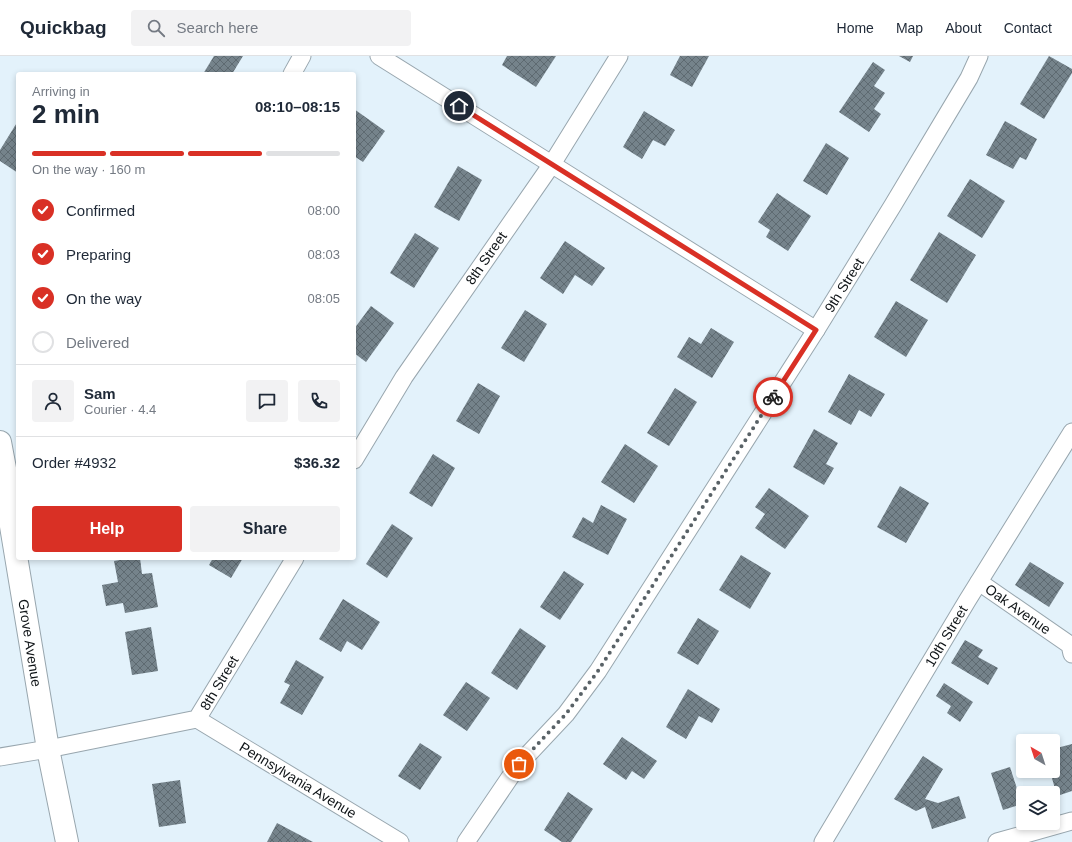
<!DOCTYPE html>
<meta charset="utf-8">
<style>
:root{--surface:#fff;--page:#f2f2f3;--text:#1f2937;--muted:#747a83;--line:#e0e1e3;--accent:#d93025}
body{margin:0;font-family:Helvetica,sans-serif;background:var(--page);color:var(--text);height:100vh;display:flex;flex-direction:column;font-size:15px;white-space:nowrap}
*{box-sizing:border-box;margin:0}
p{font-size:13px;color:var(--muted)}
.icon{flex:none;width:22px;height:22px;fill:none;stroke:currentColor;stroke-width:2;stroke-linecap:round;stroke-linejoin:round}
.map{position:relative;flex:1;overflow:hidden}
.drawer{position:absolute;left:16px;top:16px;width:340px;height:488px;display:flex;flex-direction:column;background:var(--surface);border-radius:4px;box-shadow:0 2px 6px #0003}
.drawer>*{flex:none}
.needle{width:26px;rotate:321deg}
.controls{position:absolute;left:1016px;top:678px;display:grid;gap:8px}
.controls a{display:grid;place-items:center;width:44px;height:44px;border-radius:4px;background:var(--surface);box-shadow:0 2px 6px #0003;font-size:20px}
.pin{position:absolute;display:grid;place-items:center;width:34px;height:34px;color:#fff;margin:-17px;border:2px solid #fff;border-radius:50%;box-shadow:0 1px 4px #0007}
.courier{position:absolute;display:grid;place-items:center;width:40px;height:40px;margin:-20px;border:3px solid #d93025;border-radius:50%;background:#fff;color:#222;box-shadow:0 1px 5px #0007}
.headline em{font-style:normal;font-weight:600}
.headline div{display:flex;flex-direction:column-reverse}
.headline{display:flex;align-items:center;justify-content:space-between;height:68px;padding:0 16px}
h1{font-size:26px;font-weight:600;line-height:30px}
.bar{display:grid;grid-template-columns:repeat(4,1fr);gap:6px 4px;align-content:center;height:48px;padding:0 16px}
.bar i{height:5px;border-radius:3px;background:var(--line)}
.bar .selected{background:var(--accent)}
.bar p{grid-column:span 4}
.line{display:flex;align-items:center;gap:10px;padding:0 16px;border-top:1px solid var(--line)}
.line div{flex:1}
.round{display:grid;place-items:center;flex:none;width:42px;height:42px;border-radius:4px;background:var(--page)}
ol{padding:0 16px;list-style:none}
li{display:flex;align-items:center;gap:12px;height:44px}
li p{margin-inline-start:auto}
li .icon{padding:4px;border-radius:50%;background:var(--accent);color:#fff;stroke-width:4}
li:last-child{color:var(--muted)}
li i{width:22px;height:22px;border:2px solid var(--line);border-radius:50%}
.action{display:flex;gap:8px;margin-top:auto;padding:8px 16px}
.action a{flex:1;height:46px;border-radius:4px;background:var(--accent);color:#fff;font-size:16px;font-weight:600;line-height:46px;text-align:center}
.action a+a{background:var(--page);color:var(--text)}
header{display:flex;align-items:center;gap:24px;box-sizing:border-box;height:56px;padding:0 20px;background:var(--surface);border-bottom:1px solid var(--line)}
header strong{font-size:19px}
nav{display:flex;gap:22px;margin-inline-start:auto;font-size:14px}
.search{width:280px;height:36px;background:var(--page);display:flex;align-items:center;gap:10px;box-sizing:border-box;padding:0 14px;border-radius:4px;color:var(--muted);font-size:15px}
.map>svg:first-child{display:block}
</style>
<header>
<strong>Quickbag</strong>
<div class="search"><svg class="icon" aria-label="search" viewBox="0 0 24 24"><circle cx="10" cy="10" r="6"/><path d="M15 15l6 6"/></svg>Search here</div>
<nav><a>Home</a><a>Map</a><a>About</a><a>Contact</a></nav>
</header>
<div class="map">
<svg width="1072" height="786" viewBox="0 0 1072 786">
<defs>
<pattern id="building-cross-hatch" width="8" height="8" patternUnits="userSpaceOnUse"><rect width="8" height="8" fill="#75838b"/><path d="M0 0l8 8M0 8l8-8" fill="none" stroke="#5e6a71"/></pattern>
</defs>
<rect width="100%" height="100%" fill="#e3f2fb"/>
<g fill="url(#building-cross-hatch)">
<path d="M214,0H243L232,18H203Z"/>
<path d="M507,0H556L536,31L502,9Z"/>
<path d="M680,0H709L692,31L670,19Z"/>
<path d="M899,0H913L910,6Z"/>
<path d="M1049,0L1072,13V17L1044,63L1020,48Z"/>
<path d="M873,6L885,14L874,30L885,37L874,53L881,58L869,76L839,56Z"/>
<path d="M354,53L385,75L363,106L354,100Z"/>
<path d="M644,55L675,74L665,90L653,84L642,103L623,91Z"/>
<path d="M18,65V117L0,105V94Z"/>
<path d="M1005,65L1037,83L1026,104L1020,101L1013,113L986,99Z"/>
<path d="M826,87L849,102L827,139L803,125Z"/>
<path d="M458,110L482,124L459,165L434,151Z"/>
<path d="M970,123L1005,145L982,182L947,160Z"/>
<path d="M777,137L811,160L788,195L766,181L770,174L758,166Z"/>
<path d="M939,176L976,199L947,247L910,224Z"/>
<path d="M415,177L439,192L414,232L390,217Z"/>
<path d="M565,185L605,212L592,230L575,219L563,238L540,222Z"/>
<path d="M896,245L928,264L906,301L874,281Z"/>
<path d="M371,250L394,267L366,306L354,297V273Z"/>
<path d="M525,254L547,268L524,306L501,292Z"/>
<path d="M711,272L734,286L712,322L677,301L689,281L701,288Z"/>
<path d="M849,318L885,338L871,361L859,354L851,369L828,356Z"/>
<path d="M478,327L500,340L479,378L456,365Z"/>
<path d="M675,332L697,346L669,390L647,377Z"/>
<path d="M814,373L838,387L826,408L834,412L824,429L793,411Z"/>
<path d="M625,388L658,410L634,447L601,426Z"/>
<path d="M433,398L455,412L432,451L409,437Z"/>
<path d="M900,430L929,447L906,487L877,471Z"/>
<path d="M769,432L809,460L785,493L755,472L765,458L755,451Z"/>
<path d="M601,449L627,463L608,499L572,481L583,461L593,467Z"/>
<path d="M392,468L413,482L387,522L366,508Z"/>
<path d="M741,499L771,517L750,553L719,534Z"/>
<path d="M132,502H140L142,518L152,517L158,551L125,557L123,547L106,550L102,529L118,526L114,505Z"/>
<path d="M213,502H243L231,522L209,509Z"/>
<path d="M1030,506L1064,527L1049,551L1015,529Z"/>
<path d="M564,515L584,528L560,564L540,551Z"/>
<path d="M343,543L380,566L362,594L347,585L341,596L319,583Z"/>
<path d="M698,562L719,575L698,609L677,597Z"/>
<path d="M151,571L158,615L132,619L125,576Z"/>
<path d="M520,572L546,590L517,634L491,617Z"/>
<path d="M965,584L983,594L978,601L998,612L988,629L951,607Z"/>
<path d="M296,604L324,621L302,659L280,647L290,629L284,626Z"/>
<path d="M466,626L490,642L467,675L443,659Z"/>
<path d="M944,627L973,646L960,666L947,657L951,650L936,640Z"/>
<path d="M688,633L720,653L712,667L699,660L686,683L666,671Z"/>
<path d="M622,681L657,705L644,723L632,715L626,724L603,708Z"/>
<path d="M420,687L442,701L420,734L398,720Z"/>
<path d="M1072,688V735L1057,740L1050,715H1053V693Z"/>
<path d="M923,700L943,713L925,743L938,747L959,740L966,762L932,773L925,751L916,755L894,743Z"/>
<path d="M1010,711L1022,748L1003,754L991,717Z"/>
<path d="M180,724L186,767L159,771L152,728Z"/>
<path d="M568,736L593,753L571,786H562L544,774Z"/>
<path d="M277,767L313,786H267Z"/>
</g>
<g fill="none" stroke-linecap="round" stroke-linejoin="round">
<g stroke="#98a6ae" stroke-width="19">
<g id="street">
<path d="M379,0L816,274"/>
<path d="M292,18L302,0"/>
<path d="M354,404L404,321L552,108L619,0"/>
<path d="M979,526L1070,589L1072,598"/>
<path d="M197,663L400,786"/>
<path d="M0,701L48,693L197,663L295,502"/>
<path d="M466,786L519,708L566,658L598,615L816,274L893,149L969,22L979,0"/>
<path d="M823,786L967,545L1072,376"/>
<path d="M997,786L1072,765"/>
</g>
</g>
<g stroke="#98a6ae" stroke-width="24">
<path id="secondary" d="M0,386L10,439V464L48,693L67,786"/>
</g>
<use href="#street" stroke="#fff" stroke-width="17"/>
<use href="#secondary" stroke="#fff" stroke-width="22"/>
</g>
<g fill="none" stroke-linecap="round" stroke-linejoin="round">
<path stroke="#596267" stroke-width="4" stroke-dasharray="0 7.2" d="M519,708L566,658L598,615L773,341"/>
<path stroke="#d93025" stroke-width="5" d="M459,50L816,274L773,341"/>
</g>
<g text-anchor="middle" stroke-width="3" stroke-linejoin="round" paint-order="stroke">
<g font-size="14" fill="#0f1417" stroke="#fff">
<text transform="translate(486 202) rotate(-55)" y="5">8th Street</text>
<text transform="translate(844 229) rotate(-58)" y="5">9th Street</text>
<text transform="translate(1018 553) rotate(35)" y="5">Oak Avenue</text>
<text transform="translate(946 580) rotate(-59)" y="5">10th Street</text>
<text transform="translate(30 587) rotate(81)" y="5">Grove Avenue</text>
<text transform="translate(219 627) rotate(-59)" y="5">8th Street</text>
<text transform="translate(298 724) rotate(31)" y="5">Pennsylvania Avenue</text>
</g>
</g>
</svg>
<div class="controls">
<a><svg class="needle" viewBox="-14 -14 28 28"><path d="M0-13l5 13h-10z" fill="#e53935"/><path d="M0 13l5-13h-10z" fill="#747a83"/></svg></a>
<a><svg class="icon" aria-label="layers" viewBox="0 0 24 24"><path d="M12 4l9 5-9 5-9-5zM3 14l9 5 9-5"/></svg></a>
</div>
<div class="pin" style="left:519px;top:708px;background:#ea580c"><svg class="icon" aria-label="bag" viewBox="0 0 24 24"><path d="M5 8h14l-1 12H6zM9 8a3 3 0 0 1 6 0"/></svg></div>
<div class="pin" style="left:459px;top:50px;background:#1f2937"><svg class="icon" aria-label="home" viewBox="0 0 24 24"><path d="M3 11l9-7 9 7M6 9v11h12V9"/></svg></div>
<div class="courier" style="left:773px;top:341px"><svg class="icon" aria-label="bike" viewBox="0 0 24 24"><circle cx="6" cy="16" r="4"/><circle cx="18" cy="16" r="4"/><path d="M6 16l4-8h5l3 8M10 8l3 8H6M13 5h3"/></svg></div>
<section class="drawer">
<div class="headline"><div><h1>2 min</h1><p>Arriving in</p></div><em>08:10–08:15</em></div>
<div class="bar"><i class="selected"></i><i class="selected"></i><i class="selected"></i><i></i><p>On the way · 160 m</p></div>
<ol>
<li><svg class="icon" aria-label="check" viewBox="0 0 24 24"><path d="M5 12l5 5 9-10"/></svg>Confirmed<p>08:00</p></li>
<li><svg class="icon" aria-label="check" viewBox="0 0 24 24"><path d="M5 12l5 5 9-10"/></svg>Preparing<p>08:03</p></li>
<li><svg class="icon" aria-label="check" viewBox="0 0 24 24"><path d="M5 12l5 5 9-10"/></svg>On the way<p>08:05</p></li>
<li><i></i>Delivered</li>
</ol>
<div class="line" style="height:72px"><a class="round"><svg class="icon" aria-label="person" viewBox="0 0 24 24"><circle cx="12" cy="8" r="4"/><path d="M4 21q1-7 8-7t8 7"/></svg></a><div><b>Sam</b><p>Courier · 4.4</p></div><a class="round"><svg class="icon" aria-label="chat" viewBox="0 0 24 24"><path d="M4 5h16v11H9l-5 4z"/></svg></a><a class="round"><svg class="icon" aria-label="phone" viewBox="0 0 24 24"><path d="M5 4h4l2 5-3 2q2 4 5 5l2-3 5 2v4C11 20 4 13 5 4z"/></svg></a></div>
<div class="line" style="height:52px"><div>Order #4932</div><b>$36.32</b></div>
<div class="action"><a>Help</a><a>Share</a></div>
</section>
</div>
